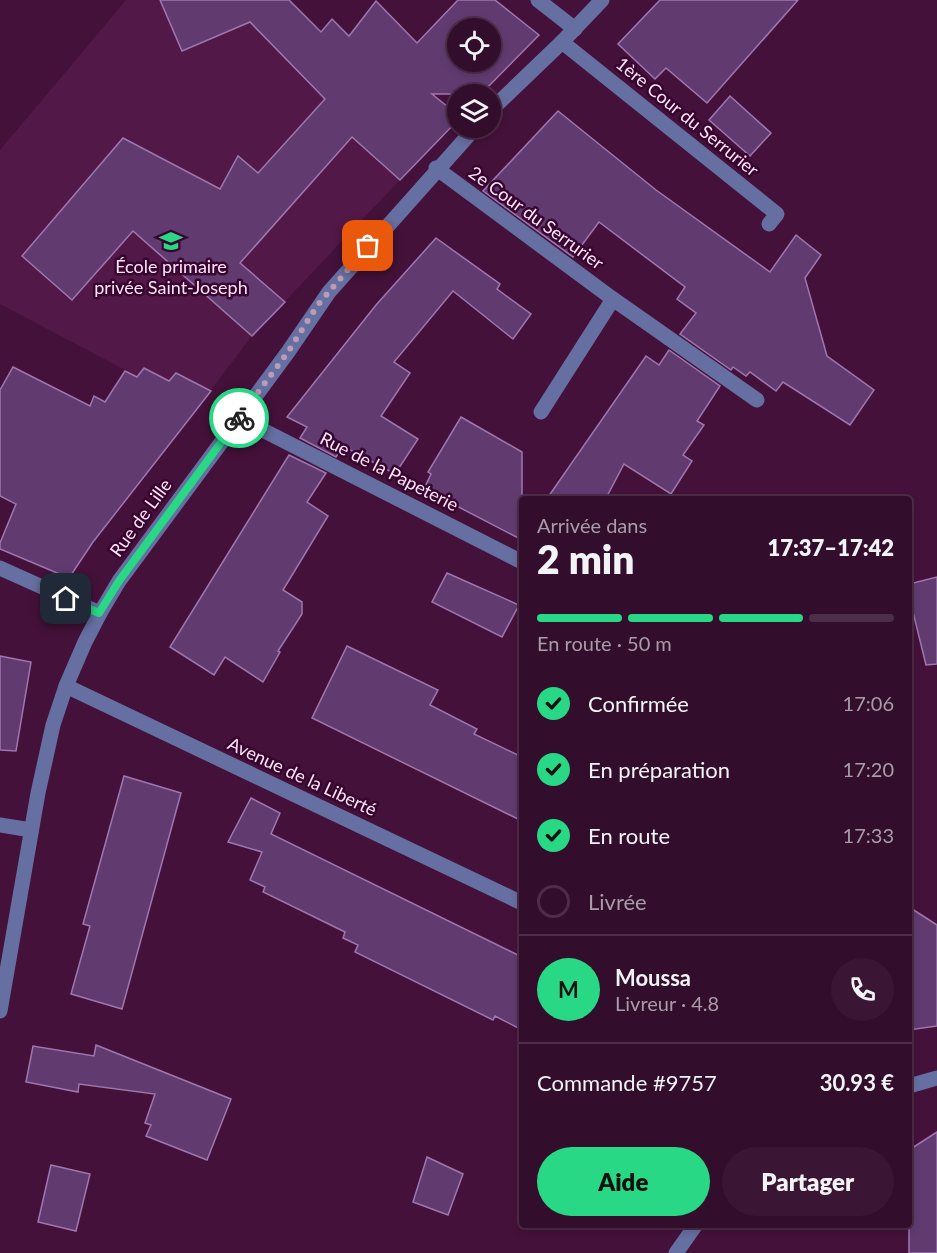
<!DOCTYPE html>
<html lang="fr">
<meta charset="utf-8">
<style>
:root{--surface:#330d2c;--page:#3b1634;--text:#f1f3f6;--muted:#a99ca9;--line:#4e2d48;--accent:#28d885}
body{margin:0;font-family:Lato,sans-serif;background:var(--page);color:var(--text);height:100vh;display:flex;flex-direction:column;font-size:22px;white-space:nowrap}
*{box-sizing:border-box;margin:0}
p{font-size:20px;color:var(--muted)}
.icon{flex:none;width:33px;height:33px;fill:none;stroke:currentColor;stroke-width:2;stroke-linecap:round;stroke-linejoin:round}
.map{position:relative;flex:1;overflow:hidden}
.side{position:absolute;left:519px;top:496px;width:393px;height:732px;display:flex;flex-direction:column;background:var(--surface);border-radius:6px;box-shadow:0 3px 9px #0003,0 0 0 2px var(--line)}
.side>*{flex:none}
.fabs{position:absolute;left:447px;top:18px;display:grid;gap:12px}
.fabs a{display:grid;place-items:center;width:54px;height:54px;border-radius:50%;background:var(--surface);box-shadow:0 3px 9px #0003,0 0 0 2px var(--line);font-size:30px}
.pin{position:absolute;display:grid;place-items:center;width:51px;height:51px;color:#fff;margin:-26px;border-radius:12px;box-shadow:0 3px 9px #0006}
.courier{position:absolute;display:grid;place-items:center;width:60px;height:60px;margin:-30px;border:4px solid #28d885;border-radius:50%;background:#fff;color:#222;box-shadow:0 2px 8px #0007}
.overview em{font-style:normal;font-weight:800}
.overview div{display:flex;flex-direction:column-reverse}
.overview{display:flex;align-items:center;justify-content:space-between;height:102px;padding:0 18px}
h1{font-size:39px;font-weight:800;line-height:45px}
.bar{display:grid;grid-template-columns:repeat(4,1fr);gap:9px 6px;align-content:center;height:72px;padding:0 18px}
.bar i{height:8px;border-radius:4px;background:var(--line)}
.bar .selected{background:var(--accent)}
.bar p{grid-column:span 4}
.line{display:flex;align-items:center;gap:15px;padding:0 18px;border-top:2px solid var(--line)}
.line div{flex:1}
.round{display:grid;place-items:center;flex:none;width:63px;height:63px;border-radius:32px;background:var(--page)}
ol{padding:0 18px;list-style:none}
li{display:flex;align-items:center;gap:18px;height:66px}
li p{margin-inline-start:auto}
li .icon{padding:6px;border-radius:50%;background:var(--accent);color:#111;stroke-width:4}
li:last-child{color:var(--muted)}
li i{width:33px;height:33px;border:3px solid var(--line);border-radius:50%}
.button{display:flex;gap:12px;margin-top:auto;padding:12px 18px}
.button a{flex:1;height:69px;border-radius:36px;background:var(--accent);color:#111;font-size:24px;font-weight:800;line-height:69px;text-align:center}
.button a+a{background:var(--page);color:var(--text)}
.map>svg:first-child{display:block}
</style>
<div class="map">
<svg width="937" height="1253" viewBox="0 0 937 1253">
<rect width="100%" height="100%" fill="#44113a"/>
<path fill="#521847" d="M126,0H289L400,180L252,336L197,408L0,304V150Z"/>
<g fill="#613b70" stroke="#9f77b0" stroke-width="1.5" fill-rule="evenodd">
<path d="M160,0H289L321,32L332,19L349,36L376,1L417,43L458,0H495L539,35L481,94H432L458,115V120L400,180L352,137L240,263L285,302L252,336L133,231L72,300L22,256L123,138L220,189L238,156L258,173L325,99L250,22L182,51ZM458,28H490V62H458Z"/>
<path d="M660,0H798L707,103L666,68L655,79L618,44Z"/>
<path d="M730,96L771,133L750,156L709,120Z"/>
<path d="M558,111L656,190L770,272L796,235L821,255L805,278L827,356L874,390L850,425L783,382L776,391L750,372L746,376L733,367L731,370L680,334L696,313L677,299L685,287L599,222L573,257L483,191Z"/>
<path d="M436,238L500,284L497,289L531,314L513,339L453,291L394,362L410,373L381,416L418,439L395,474L343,446L336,457L300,438L307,427L287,417L376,305Z"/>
<path d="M669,350L720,386L697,421L704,425L683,455L692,461L671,494L624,464L605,500H546L646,356L659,365Z"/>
<path d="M13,367L90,406L94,396L105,402L125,371L137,377L144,368L169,381L176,373L211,391L93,542L69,578L0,549V543L16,504L0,496V390Z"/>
<path d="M461,417L522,452V540L424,489L431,474L428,472Z"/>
<path d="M289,455L326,473L307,502L328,516L283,590L302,602V614L278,651L280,652L263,682L225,657L214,675L170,647Z"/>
<path d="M447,573L519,605L502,637L432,602Z"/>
<path d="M937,577V664L926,665L909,596V584Z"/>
<path d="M347,646L438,690L430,705L477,729L474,734L522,757V821L312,718Z"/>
<path d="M0,656L31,662L16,751L0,750Z"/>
<path d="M124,776L181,793L122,1009L71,994L90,926L83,924Z"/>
<path d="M251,798L280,813L271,834L522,957V1030L495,1016L493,1020L355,952L358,945L343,938L345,932L263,892L265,887L250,880L262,852L228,842Z"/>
<path d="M909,907L937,925V1026L909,1030Z"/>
<path d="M96,1045L231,1099L207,1160L146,1136L151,1125L145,1123L155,1094L79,1084L78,1092L26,1082L33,1046L94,1056Z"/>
<path d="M937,1132V1253H909V1150Z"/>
<path d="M427,1157L463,1174L448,1215L413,1202Z"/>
<path d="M51,1165L90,1174L76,1231L38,1222Z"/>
</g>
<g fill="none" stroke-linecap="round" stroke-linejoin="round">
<g stroke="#666fa1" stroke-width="15">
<path d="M538,0L575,29"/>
<path d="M562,42L777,214L769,224"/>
<path d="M490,111L562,42L602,0"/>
<path d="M436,168L613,299L541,412"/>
<path d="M613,299L757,400"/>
<path d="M239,418L522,562"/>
<path d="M0,568L100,613"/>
<path d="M66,686L522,903"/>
<path d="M0,825L31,830"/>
<path d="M0,1011L38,793L53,725L66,686L85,642L100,613L119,581L288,352L329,292L475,128"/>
<path d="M909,1086L937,1078"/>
<path d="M676,1253L695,1226"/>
</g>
</g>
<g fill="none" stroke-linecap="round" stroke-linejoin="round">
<path stroke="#bd9ab5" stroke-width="6" stroke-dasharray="0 10.8" d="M239,418L288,352L317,306L368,246"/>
<path stroke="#28d885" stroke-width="8" d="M66,599L99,613L119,581L239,418"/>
</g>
<defs>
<g id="school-bare" transform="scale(1.8)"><path d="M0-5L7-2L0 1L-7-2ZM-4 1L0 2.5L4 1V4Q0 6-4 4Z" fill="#28d885" stroke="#380530" stroke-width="2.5" paint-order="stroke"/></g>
</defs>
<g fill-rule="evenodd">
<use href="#school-bare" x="171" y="241"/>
</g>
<g text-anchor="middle" stroke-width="5" stroke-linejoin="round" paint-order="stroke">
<g font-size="18" fill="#fee4f7" stroke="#380530">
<text transform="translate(687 117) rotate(39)" y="6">1ère Cour du Serrurier</text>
<text transform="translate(536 218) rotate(36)" y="6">2e Cour du Serrurier</text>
<text transform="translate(389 472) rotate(27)" y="6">Rue de la Papeterie</text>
<text transform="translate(141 518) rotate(-54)" y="6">Rue de Lille</text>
<text transform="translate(302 777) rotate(25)" y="6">Avenue de la Liberté</text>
</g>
<g font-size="18" fill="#fee4f7" stroke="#380530">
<text x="171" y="273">École primaire<tspan x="171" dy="21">privée Saint-Joseph</tspan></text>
</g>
</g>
</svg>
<div class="fabs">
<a><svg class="icon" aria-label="locate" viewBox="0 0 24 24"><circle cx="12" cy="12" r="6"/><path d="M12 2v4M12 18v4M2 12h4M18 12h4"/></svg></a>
<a><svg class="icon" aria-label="layers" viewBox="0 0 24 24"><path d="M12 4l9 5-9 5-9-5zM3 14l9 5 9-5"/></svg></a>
</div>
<div class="pin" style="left:368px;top:246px;background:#ea580c"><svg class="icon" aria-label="bag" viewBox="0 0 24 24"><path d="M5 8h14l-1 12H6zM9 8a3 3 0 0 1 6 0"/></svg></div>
<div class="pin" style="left:66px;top:599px;background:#1f2937"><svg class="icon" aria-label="home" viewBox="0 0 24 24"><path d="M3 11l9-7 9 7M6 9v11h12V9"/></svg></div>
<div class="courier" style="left:239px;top:418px"><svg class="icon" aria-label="bike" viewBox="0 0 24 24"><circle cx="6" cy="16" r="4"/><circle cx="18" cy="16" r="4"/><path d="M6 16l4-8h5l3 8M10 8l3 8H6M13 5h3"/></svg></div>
<section class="side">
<div class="overview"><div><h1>2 min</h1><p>Arrivée dans</p></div><em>17:37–17:42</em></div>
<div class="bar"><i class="selected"></i><i class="selected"></i><i class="selected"></i><i></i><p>En route · 50 m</p></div>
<ol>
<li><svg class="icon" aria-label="check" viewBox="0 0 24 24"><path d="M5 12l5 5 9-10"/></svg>Confirmée<p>17:06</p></li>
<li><svg class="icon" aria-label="check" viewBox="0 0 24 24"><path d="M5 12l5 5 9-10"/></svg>En préparation<p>17:20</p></li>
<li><svg class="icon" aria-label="check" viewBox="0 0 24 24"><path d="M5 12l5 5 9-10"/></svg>En route<p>17:33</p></li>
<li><i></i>Livrée</li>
</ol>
<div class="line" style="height:108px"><b class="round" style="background:var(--accent);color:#111">M</b><div><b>Moussa</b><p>Livreur · 4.8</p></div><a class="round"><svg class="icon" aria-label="phone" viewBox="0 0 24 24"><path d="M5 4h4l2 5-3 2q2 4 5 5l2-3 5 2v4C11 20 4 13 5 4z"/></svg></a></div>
<div class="line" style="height:78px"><div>Commande #9757</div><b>30.93 €</b></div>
<div class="button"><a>Aide</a><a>Partager</a></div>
</section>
</div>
